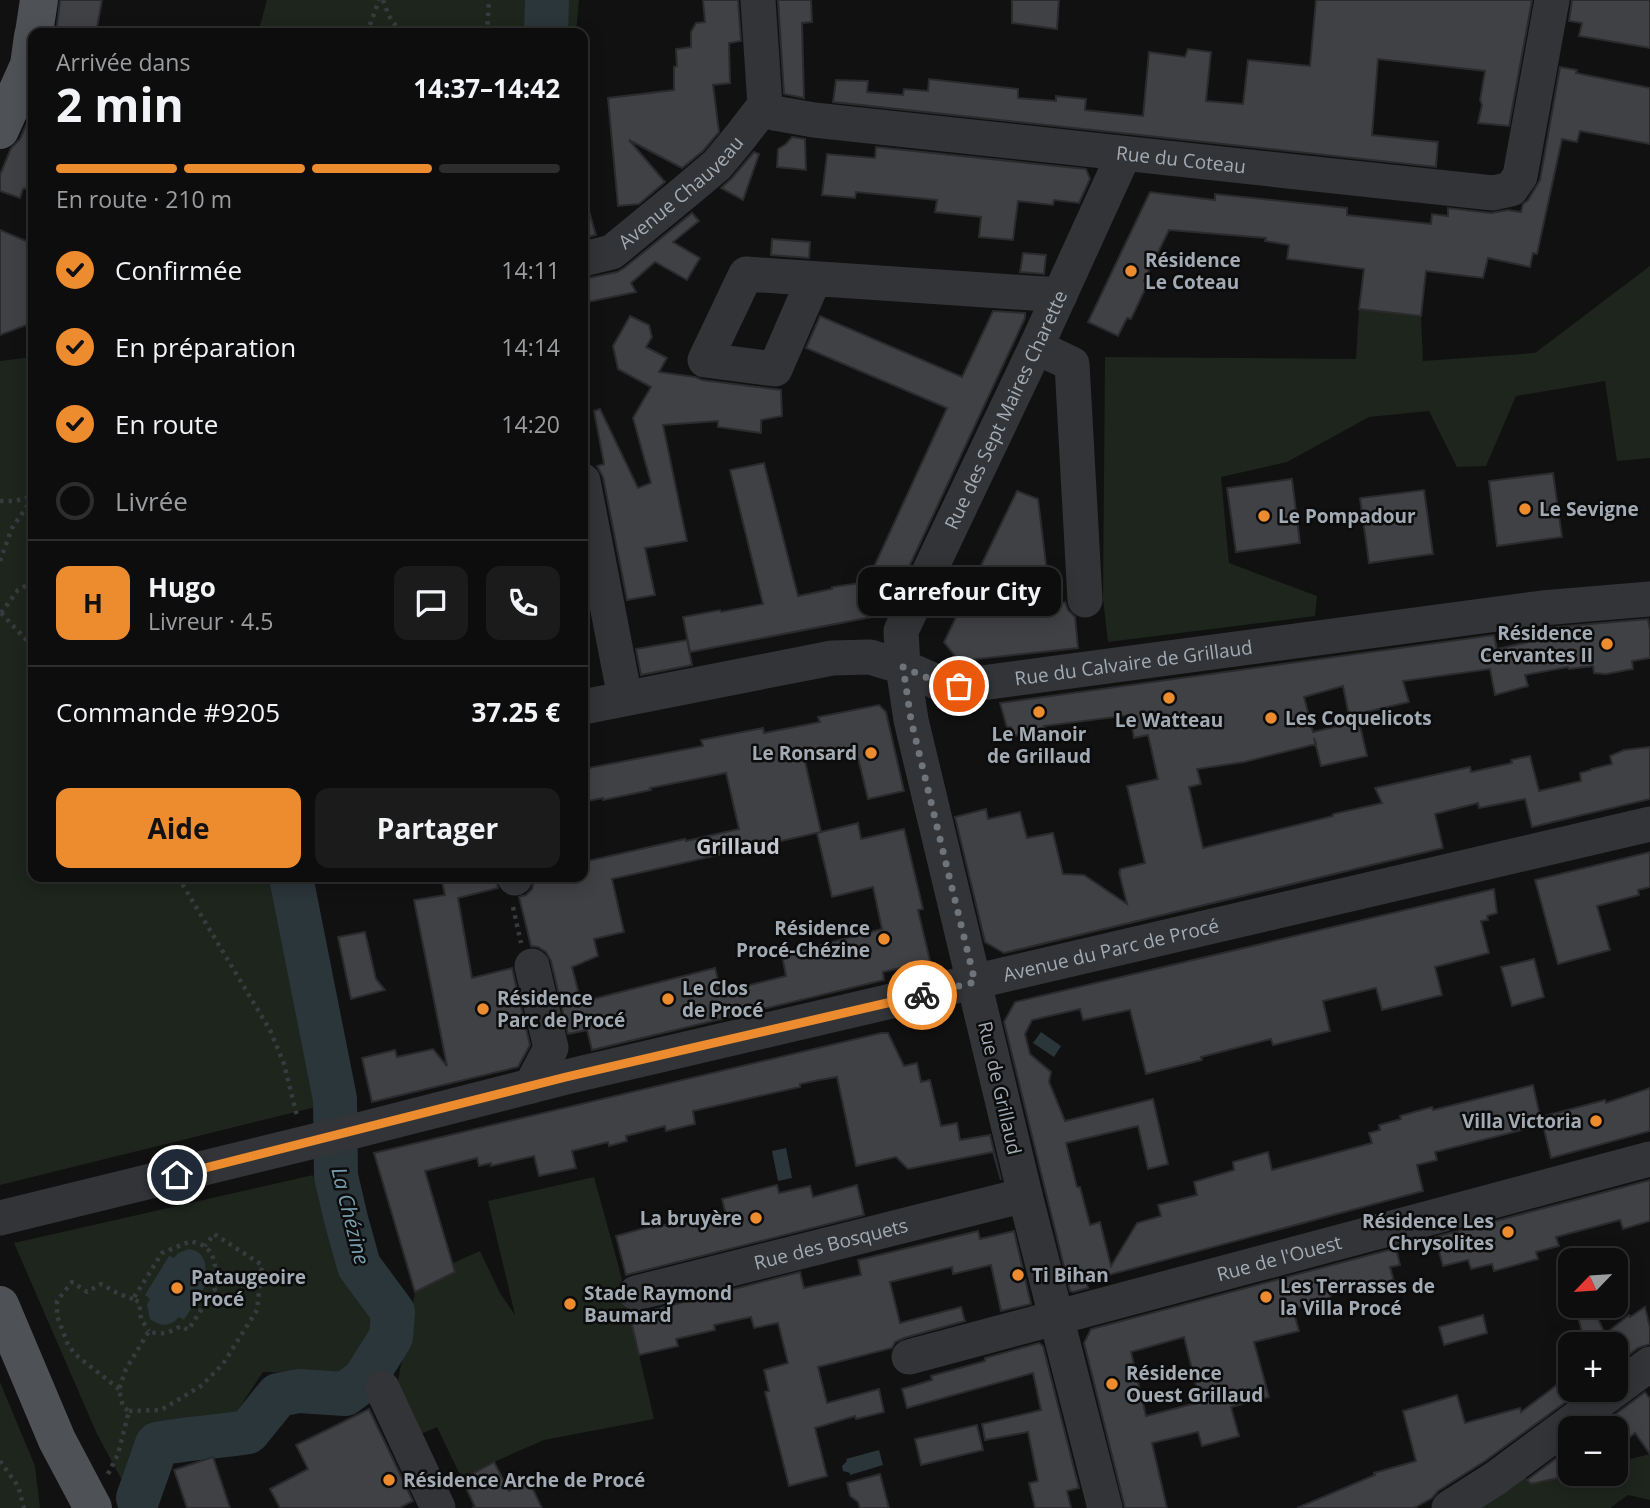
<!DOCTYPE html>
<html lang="fr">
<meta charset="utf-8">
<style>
:root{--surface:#0d0d0e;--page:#1b1b1c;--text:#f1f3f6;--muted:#9a9c9e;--line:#2d2d2e;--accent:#ed8c2e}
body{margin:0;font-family:"Open Sans",sans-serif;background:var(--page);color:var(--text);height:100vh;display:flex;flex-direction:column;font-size:26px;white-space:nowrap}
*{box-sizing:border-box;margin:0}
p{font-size:23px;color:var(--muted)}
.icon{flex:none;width:38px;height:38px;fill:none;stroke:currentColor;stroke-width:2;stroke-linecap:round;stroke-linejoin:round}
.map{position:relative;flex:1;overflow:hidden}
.side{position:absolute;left:28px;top:28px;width:560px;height:854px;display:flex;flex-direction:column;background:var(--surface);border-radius:14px;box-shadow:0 4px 18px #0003,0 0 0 2px var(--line)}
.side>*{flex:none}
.needle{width:46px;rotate:245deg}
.buttons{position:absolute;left:1558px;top:1248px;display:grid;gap:14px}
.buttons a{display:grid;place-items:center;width:70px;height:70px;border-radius:14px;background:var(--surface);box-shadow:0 4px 18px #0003,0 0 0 2px var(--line);font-size:35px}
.pin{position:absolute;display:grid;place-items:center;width:60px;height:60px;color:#fff;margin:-30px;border:4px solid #fff;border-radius:50%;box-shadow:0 2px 7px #0007}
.courier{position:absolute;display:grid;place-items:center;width:70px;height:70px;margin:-35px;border:5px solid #ed8c2e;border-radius:50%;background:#fff;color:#222;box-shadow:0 2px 9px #0007}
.bubble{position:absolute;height:49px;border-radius:14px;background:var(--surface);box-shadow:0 4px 18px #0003,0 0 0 2px var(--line);font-size:23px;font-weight:700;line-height:49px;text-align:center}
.head em{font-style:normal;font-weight:700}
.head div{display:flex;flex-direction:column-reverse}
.head{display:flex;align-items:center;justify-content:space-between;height:119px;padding:0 28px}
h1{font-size:46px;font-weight:700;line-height:52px}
.bar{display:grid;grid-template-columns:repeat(4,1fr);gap:10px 7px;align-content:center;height:84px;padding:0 28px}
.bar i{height:9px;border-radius:5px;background:var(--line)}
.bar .current{background:var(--accent)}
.bar p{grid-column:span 4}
.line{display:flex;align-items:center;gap:18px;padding:0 28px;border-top:2px solid var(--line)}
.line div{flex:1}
.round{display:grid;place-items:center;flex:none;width:74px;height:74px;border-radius:14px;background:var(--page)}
ol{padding:0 28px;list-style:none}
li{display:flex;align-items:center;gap:21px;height:77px}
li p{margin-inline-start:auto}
li .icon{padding:7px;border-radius:50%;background:var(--accent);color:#111;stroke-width:4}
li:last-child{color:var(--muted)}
li i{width:38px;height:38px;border:4px solid var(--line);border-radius:50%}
.button{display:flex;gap:14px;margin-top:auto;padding:14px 28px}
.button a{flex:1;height:80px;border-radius:14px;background:var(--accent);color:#111;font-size:28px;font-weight:700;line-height:80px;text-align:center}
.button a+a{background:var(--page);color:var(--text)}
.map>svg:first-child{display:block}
</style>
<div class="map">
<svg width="1650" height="1508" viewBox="0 0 1650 1508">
<rect width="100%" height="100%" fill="#111112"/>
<g fill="#1d251d">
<path d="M267,0H579L576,33H258Z"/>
<path d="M1650,266V458L1617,461L1605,381L1516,396L1486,466L1457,467L1429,411L1369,417L1287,462L1221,477L1229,563L1317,596L1315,616L1108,642L1103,599L1105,357L1356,359L1359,309L1421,316L1423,361L1535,353Z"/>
<path d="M33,357V877H276L320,1106L0,1185V361Z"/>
<path d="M313,1175L342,1263L381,1317L349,1375L263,1372L233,1417L142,1427L124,1484L97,1434L14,1243Z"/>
<path d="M594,1177L619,1268L654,1419L544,1440L494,1462L462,1479L437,1427L416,1436L396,1391L415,1292L455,1272L453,1263L480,1251L500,1293L515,1315L488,1201Z"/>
<path d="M0,1382L35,1466L40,1508H0Z"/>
<path d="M1650,1454V1500L1628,1495L1610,1508H1475L1524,1476L1531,1484L1578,1474H1615V1463Z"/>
</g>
<g fill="#2b363a">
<path d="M1041,1032L1061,1046L1054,1057L1033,1043Z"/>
<path d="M786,1148L792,1178L778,1181L772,1151Z"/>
<path d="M189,1249C204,1251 208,1265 204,1277L208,1281L184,1320L179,1317C170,1327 162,1327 150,1319L147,1304L150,1299L145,1295L169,1256L174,1258L178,1253Z"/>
<path d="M879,1450L883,1465L850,1475V1473L843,1471L842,1466L847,1461L846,1459Z"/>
</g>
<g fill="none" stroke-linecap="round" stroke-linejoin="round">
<g stroke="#2b363a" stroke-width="44">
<path d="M546,33L547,0"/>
<path d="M138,1498L157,1444C187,1438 218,1437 248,1432L278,1395L299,1391L345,1394L364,1380L391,1337L393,1312L359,1266L346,1219L336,1176L335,1099L291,877"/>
</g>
</g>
<g fill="#404145" stroke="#2b2b2e" stroke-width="2" fill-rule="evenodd">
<path d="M60,0H102L96,33H56Z"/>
<path d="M703,0H738L741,41L729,43L730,83L713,85L719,132L703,151L682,168L629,140L665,182L639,204L618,206L608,98L674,90V67L677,66L676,49L691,47V32L696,23L705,22Z"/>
<path d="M778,0H811L812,22L802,23L804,98L784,94Z"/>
<path d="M1012,0H1059L1057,29L1012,23Z"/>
<path d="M1316,0H1532L1509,126L1478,123L1482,105L1480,100L1485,71L1378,59L1372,135L1438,142L1436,167L833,102L836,80L868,81L867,92L903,95L904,89L928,91L929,79L1018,89V98L1056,101V96L1086,99L1085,110L1143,116L1149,52L1185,57L1188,49L1211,52L1206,101L1243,104L1248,60L1310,66Z"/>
<path d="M1572,0H1650V48L1579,36L1582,23L1569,21Z"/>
<path d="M1560,67L1577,70L1576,73L1650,88V144L1580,131L1577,142L1562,139L1537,254L1533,253L1530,267L1488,258L1483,278L1426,271L1421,316L1359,309L1364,269L1287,259L1289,245L1265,241L1266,238L1169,230L1144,281L1148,283L1131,319L1127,318L1118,336L1088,322L1150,192L1215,200V194L1347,208V215L1431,224L1432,214L1448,216V208L1491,213L1508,210L1521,212L1523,204L1528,200L1540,180Z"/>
<path d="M33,109V169L28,180L31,187L23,189L20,198L0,191V175L11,148L20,139Z"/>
<path d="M792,137L805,139L806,170L777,167L778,149L786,144Z"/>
<path d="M876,147L1086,169L1090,179L1079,203L1054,200L1053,205L1018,201L1013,240L979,237L981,217L935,212L937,200L856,192L855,198L822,195L827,154L875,158Z"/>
<path d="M754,152L759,154L743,200L721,188L732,178Z"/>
<path d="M589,211L596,235L583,238V212Z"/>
<path d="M692,213L699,221L673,242L700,258L687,280L655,262L631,283L636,292L583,303V279L617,272L624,268Z"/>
<path d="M0,230L33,244V297L27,310L29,324L0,335Z"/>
<path d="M772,239L810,242L809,258L771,255Z"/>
<path d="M1023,253L1046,255L1044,274L1020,272Z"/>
<path d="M993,311L1025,313V318L887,614L690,652L683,617L720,610L721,612L763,604L730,470L764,463L798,596L832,589V587L867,582L947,408L806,348L820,316L962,377Z"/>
<path d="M630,316L649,325L652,337L646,347L667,358L659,372L695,377L702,380L781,390L782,416L761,420V433L718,427V421L663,425L687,541L645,548L655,595L627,600L603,477L597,466L604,464L594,411L600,409L638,488L651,483L633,418L651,387L618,369L613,346Z"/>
<path d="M1553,473L1562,537L1497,546L1489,481Z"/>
<path d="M1292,479L1300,543L1236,552L1227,488Z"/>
<path d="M1424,490L1433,554L1369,563L1360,498Z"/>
<path d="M1017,491L1038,499L1051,604L1065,602L1068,610L1075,617L1078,648L959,661L944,642Z"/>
<path d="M1648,619L1650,630V658L1632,661L1633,669L1606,674L1594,673L1593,666L1569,669L1568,667L1525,675L1528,686L1495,695L1490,669L1403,681L1409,702L1349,716L1343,686L1304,697L1313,732L1359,721L1367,756L1321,766L1314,738L1316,744L1244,762L1197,769L1201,784L1189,787L1203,848L1333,816V814L1382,803L1375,788L1470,767L1471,772L1512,763L1511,760L1530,756L1539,791L1581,781L1580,773L1591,770V769L1612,764L1610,756L1624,750L1650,747V799L1532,827L1525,799L1479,808L1478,803L1435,814L1443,848L1004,953L985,942L955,817L986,809L988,819L1020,812L1027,838L1053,833L1063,874L1084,875L1127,904L1119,872H1120V869L1145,863L1127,786L1158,779L1148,735L1134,738L1130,715L1044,726L1045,731L1013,736L1011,727L1007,728L1000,703L1494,635L1497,649L1547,638L1545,628Z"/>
<path d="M687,640L692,665L641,675L636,649Z"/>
<path d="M879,705L886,712L904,791L868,799L858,758L849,756L845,749L804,757L821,832L612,879L624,932L594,939L598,956L572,967L581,1002L715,968L721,992L786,976L782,955L882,929L873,887L832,897L817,833L858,823L861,839L904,829L923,909L918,910L930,961L883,972L884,980L592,1050L587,1030L568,1034L551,961L546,952L538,947L531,946L519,897L526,895L532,889L535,877H583V862L685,839L686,841L739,829L726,773L650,788L651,790L603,800V798L583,802V769L703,746L701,740L763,728L764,733L820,722L818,717Z"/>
<path d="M1650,852V887L1638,890L1639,895L1597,906L1610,950L1558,964L1535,880Z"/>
<path d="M441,877H495L498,888L458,898L472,978L512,968L530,1045L518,1067L372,1102L362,1058L395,1050L397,1057L433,1049L447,1066L414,900L445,895Z"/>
<path d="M1494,889L1497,913L1487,916L1488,920L1481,921L1489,953L1435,967L1442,995L1382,1010L1376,988L1323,1001L1330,1031L1273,1045L1271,1039L1201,1057L1202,1060L1146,1074L1130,1010L1083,1020L1080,1009L1032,1020L1025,1034L1030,1054L1051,1072L1049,1082L1065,1121L1153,1099L1168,1164L1148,1169L1138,1126L1066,1143L1077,1187H1080L1090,1225L1100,1222L1111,1266L1137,1223L1161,1216L1158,1205L1197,1195L1194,1182L1234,1170L1233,1162L1268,1152L1272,1170L1372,1143L1369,1133L1380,1130L1379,1125L1401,1119L1400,1116L1432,1107L1433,1110L1533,1085L1542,1125L1435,1152L1437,1160L1417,1165L1423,1191L1086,1281L1088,1288L1073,1292L1070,1291L1004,1022L1015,1002Z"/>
<path d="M365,932L376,979L385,990L351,999L338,937Z"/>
<path d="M1534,959L1544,997L1512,1006L1501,967Z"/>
<path d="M881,1033H888L904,1066L917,1063L921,1082L930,1080L941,1126L957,1123L960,1140L990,1135L1001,1180L993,1152L908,1169L896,1157L856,1166L837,1077L819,1080L800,1084V1087L693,1111L695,1124L666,1131L665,1126L626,1136L627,1141L609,1146L608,1142L572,1151L576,1168L539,1176L534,1156L491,1166V1163L479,1166L477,1158L425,1171L455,1272L415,1292L374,1153Z"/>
<path d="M1650,1088V1131L1551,1158L1541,1117L1605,1100L1606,1103Z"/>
<path d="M1650,1180V1221L1623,1229L1620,1220L1556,1237L1559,1246L1536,1252L1538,1259L1494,1271L1492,1264L1471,1269L1468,1260L1443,1266L1435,1237Z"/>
<path d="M777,1185L779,1193L810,1186L813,1197L857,1185L864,1215L626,1275L616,1236L652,1226V1228L680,1222L681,1225L726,1215L722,1199Z"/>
<path d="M978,1231L980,1239L1014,1231L1031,1304L1001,1311L991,1265L953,1274L952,1267L890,1282L900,1323L961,1307L965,1321L904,1338L895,1342L892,1348L818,1367L827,1403L879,1389L884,1412L856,1419L855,1416L815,1428L827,1476L789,1486L765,1392L769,1391L764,1370L788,1363L778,1323L754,1328L751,1317L714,1325L715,1330L676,1339L678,1346L639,1355L629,1312L641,1313L800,1272L804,1288L861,1275L858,1260Z"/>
<path d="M1396,1248L1400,1265L1390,1267L1395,1285L1372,1291L1369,1284L1330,1295L1331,1299L1293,1309L1299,1331L1254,1342L1269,1397L1231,1407L1239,1436L1202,1446L1198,1432L1152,1443L1167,1508H1125L1084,1343L1091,1329ZM1184,1337L1200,1402L1146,1416L1131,1352Z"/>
<path d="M1645,1307L1650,1328V1344L1638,1348L1615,1365V1344H1585L1578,1317L1595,1312L1605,1334L1629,1315L1630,1317Z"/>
<path d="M1483,1315L1487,1333L1444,1345L1439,1327Z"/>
<path d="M1039,1343L1043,1346L1079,1488L1067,1491L1071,1508H1035L1029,1483L1038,1481L1028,1432L985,1440L982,1424L1041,1410L1033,1373L907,1408L902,1389L932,1380L931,1376L985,1361V1358Z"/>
<path d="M1570,1375V1390H1582L1485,1461L1438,1491L1432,1498L1414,1508H1297L1375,1475L1374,1473L1416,1461L1403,1411L1457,1395L1465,1423L1520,1408L1521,1412Z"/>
<path d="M1645,1392L1650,1399V1454L1635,1433L1615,1449V1428H1597Z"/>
<path d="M369,1409L413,1501L399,1508H280L270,1489L308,1469L296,1445Z"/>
<path d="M977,1425L983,1450L921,1465L915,1439Z"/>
<path d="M213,1457L230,1508H187L174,1470Z"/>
<path d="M1558,1457L1571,1475L1531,1484L1527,1480Z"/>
<path d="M494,1462L509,1491L529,1481L542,1508H472L475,1507L462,1479Z"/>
<path d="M880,1474L889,1508H860L858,1502L850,1496L847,1483Z"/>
</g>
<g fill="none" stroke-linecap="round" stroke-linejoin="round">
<g stroke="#383b3e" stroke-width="4.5" stroke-dasharray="3.5 5" stroke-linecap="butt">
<path d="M383,0L389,16L401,33"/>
<path d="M367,33L379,0"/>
<path d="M487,33L489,0"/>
<path d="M0,501H15L33,496"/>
<path d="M0,561L12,528L33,498"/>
<path d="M1,613L33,647"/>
<path d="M1,613L18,590L33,582"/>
<path d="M178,877L270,1030L284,1064L297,1116"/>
<path d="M513,907L521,943"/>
<path d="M119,1389L76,1355L68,1345L57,1316V1301L72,1282L87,1292L101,1284L119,1294L133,1299"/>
<path d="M129,1411L161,1410L201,1386L223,1364L257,1310L262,1265L214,1234L205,1246"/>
<path d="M0,1461L18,1486L24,1508"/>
<path d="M108,1474L118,1454L129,1411L123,1407L119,1389L126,1369L149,1331C162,1336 170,1332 181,1326L188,1330L215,1289L211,1277L215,1265L212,1254L205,1246L191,1241L162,1253L133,1299L139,1302L141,1319L149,1331"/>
</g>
<g stroke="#323437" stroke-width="35">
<path id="s1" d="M758,0L765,105L774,113L814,120L1493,193L1511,189L1520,176L1552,0"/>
<path id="s2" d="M583,259L612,252L685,192L717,165L737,141L765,105"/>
<path d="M814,279L775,369L705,360L746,274L1060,295"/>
<path d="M1036,347L1072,364L1085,600"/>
<path d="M583,481L625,698"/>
<path id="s3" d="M583,707L832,658L870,657L903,667L939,683L959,686L1542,608L1650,599"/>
<path d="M515,877V878"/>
<path d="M531,1086L551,1048L532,966"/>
<path id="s4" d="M0,1218L343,1134L566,1077L1650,824"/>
<path id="s5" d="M636,1293L1025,1195"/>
<path id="s6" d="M909,1357L1650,1159"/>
<path d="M382,1388L438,1508"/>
<path id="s7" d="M1105,1508L1025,1195L911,720L903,667L901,631L1036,347L1124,154"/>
<path d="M1449,1508L1496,1478L1650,1364"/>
</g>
<g stroke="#4e5156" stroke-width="38">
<path d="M34,33L39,0"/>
<path d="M0,130L29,65L33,36"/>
<path d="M0,1305L57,1440L93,1508"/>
</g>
</g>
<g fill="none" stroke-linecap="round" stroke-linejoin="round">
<path stroke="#6f747b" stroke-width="7" stroke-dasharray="0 12.6" d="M922,995L975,982L911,720L903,667L939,683L959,686"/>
<path stroke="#ed8c2e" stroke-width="9" d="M177,1175L566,1077L922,995"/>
</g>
<g fill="#ed8c2e" stroke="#0c0c0d" stroke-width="2.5">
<circle cx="1131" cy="271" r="7"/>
<circle cx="1525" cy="509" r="7"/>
<circle cx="1264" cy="516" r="7"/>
<circle cx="1607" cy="644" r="7"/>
<circle cx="1169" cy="698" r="7"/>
<circle cx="1039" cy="712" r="7"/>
<circle cx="1271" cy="718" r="7"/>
<circle cx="871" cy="753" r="7"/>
<circle cx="884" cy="939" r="7"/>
<circle cx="668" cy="999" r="7"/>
<circle cx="483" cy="1009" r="7"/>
<circle cx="1596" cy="1121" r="7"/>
<circle cx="756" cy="1218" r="7"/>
<circle cx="1508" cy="1232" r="7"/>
<circle cx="1018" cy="1275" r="7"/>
<circle cx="177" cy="1288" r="7"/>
<circle cx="1266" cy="1297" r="7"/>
<circle cx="570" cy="1304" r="7"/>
<circle cx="1112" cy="1384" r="7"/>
<circle cx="389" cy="1480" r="7"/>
</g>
<g text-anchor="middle" stroke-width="5" stroke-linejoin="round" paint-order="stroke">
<g font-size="19" fill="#a2aab3" stroke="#0c0c0d">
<text dy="7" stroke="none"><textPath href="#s1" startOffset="527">Rue du Coteau</textPath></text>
<text dy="7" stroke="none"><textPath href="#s2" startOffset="121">Avenue Chauveau</textPath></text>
<text dy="7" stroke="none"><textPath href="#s7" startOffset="1146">Rue des Sept Maires Charette</textPath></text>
<text dy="7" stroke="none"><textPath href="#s3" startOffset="562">Rue du Calvaire de Grillaud</textPath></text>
<text dy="7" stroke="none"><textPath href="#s4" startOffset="1143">Avenue du Parc de Procé</textPath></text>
<text transform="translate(1000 1088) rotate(77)" y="7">Rue de Grillaud</text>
<text dy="7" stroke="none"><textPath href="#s5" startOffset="201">Rue des Bosquets</textPath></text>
<text dy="7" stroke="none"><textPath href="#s6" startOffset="383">Rue de l'Ouest</textPath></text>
</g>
<g font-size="19" font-weight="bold" fill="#a2aab3" stroke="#0c0c0d" text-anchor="start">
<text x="1145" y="267">Résidence<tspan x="1145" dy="22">Le Coteau</tspan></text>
<text x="1539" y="516">Le Sevigne</text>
<text x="1278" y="523">Le Pompadour</text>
<text x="1593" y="640" text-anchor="end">Résidence<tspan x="1593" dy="22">Cervantes II</tspan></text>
<text x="1285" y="725">Les Coquelicots</text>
<text x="1169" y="727" text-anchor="middle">Le Watteau</text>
<text x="1039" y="741" text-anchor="middle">Le Manoir<tspan x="1039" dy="22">de Grillaud</tspan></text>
<text x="857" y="760" text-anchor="end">Le Ronsard</text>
<text x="870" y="935" text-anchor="end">Résidence<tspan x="870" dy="22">Procé-Chézine</tspan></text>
<text x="682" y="995">Le Clos<tspan x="682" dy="22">de Procé</tspan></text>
<text x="497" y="1005">Résidence<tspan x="497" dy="22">Parc de Procé</tspan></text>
<text x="1582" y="1128" text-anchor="end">Villa Victoria</text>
<text x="742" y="1225" text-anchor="end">La bruyère</text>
<text x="1494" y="1228" text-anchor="end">Résidence Les<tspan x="1494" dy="22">Chrysolites</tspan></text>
<text x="1032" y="1282">Ti Bihan</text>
<text x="191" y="1284">Pataugeoire<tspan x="191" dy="22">Procé</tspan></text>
<text x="1280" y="1293">Les Terrasses de<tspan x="1280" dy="22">la Villa Procé</tspan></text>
<text x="584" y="1300">Stade Raymond<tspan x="584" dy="22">Baumard</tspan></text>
<text x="1126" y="1380">Résidence<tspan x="1126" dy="22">Ouest Grillaud</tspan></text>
<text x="403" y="1487">Résidence Arche de Procé</text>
</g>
<g font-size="21" font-weight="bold" fill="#c3c8cf" stroke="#0c0c0d">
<text x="738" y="854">Grillaud</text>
</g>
<g font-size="21" font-style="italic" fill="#799eae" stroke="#0c0c0d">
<text transform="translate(350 1216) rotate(76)" y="7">La Chézine</text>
</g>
</g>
</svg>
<div class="buttons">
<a><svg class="needle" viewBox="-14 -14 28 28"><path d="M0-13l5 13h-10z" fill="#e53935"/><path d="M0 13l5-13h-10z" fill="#9a9c9e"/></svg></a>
<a>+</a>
<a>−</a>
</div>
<div class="pin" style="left:959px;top:686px;background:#ea580c"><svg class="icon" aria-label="bag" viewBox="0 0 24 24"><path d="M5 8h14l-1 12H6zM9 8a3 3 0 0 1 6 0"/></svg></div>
<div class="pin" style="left:177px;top:1175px;background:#1f2937"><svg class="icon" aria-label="home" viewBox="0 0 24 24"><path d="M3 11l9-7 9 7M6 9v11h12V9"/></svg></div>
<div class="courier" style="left:922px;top:995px"><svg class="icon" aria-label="bike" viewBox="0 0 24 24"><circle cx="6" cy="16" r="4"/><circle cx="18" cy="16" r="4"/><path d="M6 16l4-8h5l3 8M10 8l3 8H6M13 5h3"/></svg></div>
<div class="bubble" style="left:858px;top:567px;width:203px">Carrefour City</div>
<section class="side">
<div class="head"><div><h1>2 min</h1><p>Arrivée dans</p></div><em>14:37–14:42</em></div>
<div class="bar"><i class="current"></i><i class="current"></i><i class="current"></i><i></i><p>En route · 210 m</p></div>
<ol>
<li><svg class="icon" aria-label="check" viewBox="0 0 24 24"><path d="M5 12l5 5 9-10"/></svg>Confirmée<p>14:11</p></li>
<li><svg class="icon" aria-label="check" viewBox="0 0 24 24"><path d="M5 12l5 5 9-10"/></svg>En préparation<p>14:14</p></li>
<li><svg class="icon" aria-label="check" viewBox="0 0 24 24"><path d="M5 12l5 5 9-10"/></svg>En route<p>14:20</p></li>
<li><i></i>Livrée</li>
</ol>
<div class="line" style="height:126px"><b class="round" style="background:var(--accent);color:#111">H</b><div><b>Hugo</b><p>Livreur · 4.5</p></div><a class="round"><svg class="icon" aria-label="chat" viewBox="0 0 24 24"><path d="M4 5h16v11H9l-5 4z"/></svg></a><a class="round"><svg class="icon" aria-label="phone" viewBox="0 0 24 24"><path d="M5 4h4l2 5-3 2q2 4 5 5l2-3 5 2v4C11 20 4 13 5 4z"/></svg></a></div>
<div class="line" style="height:91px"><div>Commande #9205</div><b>37.25 €</b></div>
<div class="button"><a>Aide</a><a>Partager</a></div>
</section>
</div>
